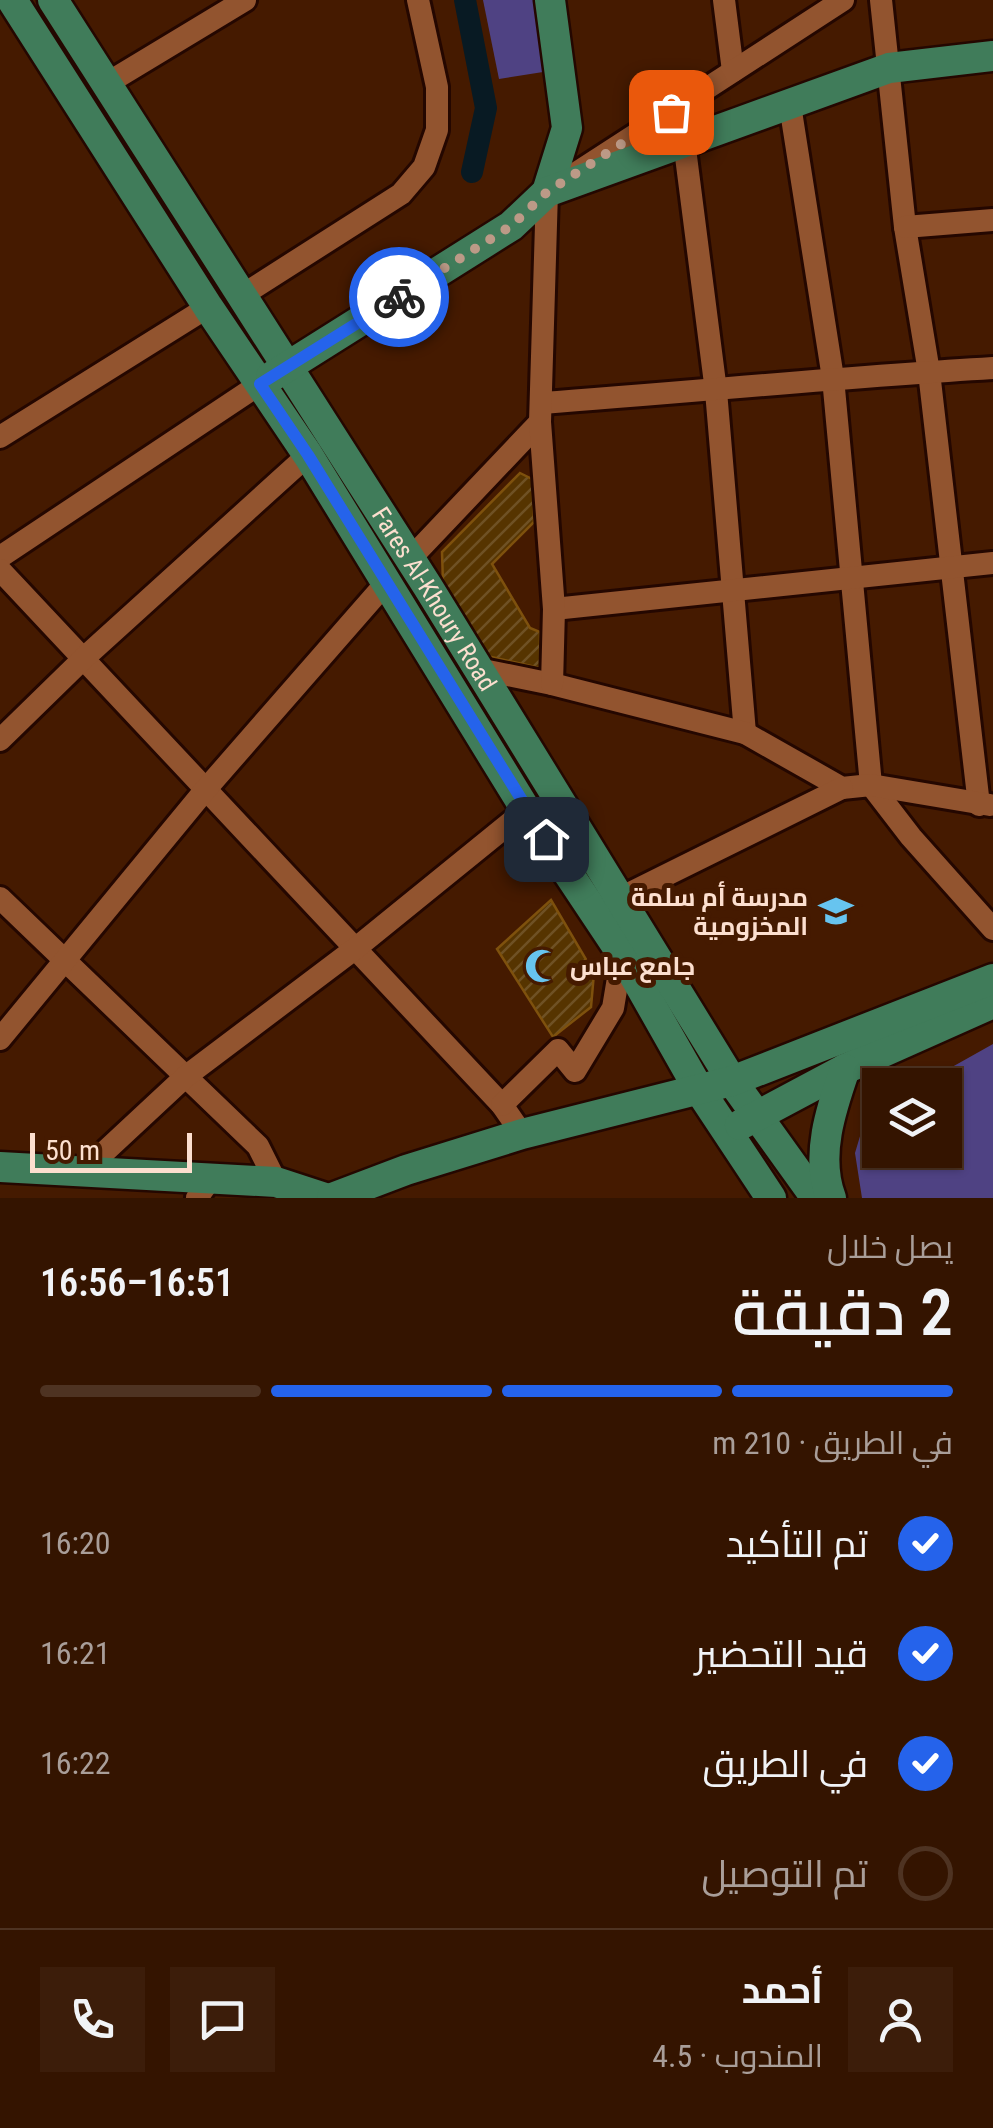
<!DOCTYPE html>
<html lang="ar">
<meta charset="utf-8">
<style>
:root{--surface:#341400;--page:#3c1d0a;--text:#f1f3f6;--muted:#a99e99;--line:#4e3322;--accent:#2563eb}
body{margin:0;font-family:"Roboto Condensed",Cairo,sans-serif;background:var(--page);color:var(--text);direction:rtl;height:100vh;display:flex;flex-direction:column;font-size:38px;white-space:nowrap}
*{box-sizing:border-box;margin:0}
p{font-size:32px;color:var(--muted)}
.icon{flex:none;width:55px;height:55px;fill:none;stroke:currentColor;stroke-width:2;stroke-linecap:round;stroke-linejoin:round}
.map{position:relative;height:1198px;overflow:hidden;direction:ltr}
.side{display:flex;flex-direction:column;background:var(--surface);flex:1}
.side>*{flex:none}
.fabs{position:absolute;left:862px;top:1068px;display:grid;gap:20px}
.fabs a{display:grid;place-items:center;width:100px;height:100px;border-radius:0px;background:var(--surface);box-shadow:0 2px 8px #0004,0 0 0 2px var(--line);font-size:50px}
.scale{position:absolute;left:30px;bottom:25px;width:162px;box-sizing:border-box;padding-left:10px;border:5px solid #fcdfcf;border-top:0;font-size:28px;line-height:35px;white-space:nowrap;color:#fcdfcf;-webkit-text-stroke:8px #451a00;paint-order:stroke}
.pin{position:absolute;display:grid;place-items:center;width:85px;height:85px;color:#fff;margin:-42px;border-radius:20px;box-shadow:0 5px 15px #0006}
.courier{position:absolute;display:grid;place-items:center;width:100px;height:100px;margin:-50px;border:8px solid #2563eb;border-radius:50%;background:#fff;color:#222;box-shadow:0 2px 12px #0007}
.summary em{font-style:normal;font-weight:600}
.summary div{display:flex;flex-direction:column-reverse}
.summary{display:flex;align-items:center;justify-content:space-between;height:170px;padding:0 40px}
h1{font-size:65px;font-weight:600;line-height:75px}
.bar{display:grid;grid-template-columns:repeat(4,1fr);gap:15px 10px;align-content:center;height:120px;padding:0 40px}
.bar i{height:12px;border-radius:8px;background:var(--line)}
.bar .selected{background:var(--accent)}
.bar p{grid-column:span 4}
.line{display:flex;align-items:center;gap:25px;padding:0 40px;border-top:2px solid var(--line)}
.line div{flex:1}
.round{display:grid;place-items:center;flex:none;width:105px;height:105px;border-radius:0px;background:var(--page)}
ol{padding:0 40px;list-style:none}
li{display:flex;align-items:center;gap:30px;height:110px}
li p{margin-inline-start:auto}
li .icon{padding:10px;border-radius:50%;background:var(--accent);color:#fff;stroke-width:4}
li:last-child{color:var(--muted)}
li i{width:55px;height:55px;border:5px solid var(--line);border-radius:50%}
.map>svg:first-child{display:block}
</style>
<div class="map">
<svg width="993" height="1198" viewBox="0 0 993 1198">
<defs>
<pattern id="building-hatch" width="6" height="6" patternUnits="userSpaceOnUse" patternTransform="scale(2.5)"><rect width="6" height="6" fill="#563400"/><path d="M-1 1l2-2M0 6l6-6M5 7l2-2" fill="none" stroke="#6f5124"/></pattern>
</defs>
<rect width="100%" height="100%" fill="#451a00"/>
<g fill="#4f4283">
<path d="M483,0H534L543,72L499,79Z"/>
<path d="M993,1044V1198H862L855,1153L866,1116L880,1108V1150H945V1085H920Z"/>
</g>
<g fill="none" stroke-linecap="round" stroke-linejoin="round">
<path stroke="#081a23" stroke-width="22" d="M465,0L486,108L472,172"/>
</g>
<g fill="url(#building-hatch)" stroke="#7e510d" stroke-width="2.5">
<path d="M520,473L532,479L534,522L492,564L530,628L540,632V668L487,656L443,583L442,552Z"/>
<path d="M551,900L594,973L591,1007L553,1037L497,949Z"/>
</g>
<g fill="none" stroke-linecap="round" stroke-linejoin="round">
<g stroke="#240700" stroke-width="28">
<g id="minor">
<path d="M724,0L733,71"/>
<path d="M881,0L905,227L929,372L979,805"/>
<path d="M106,84L245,0"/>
<path d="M790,105L833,378L871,785L911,837L993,929"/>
<path d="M684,141L716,391L745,733"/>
<path d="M905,227L993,220"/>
<path d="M241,296L401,194L424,167L437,130V87L418,0"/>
<path d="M542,403C692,392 842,377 993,368"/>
<path d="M0,437L208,307"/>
<path d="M0,557L260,384"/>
<path d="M410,559L540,422"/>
<path d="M0,570L502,1105L522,1134"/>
<path d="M554,609L993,563"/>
<path d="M478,669L552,684L745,733L842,788L871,785L990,805"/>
<path d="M552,684L554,609L540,422L547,192L843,0"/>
<path d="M0,740L84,658L308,455"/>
<path d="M0,898L258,1146L276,1182"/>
<path d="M620,898L842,788"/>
<path d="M0,1039L206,789L386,583"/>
<path d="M502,1105L558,1050L575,1071L613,1008L622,954"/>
<path d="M83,1172L185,1077L356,948L526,810"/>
<path d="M197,1198L212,1177"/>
</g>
</g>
<g stroke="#240700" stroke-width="35">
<g id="major">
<path d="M12,0L208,307L308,455L526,810L622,954L698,1088L771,1198"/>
<path id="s1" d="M53,0L428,587L732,1081L816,1198"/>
<path d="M547,192L567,128L550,0"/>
<path d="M271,377L511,226L547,192L889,68L993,56"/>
<path d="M740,1125L845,1069L993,1003"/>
<path d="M0,1167L276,1182L325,1198"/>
<path d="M332,1198L406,1170L522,1134L732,1081L993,979"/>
<path d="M831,1198C815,1156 831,1109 845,1069"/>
</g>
</g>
<use href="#minor" stroke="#92542f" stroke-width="22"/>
<use href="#major" stroke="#407c5a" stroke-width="30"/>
</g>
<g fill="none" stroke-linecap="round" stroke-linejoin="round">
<path stroke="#bc9a87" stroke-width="10" stroke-dasharray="0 18" d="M399,297L511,226L547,192L671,112"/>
<path stroke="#2563eb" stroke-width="12" d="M399,297L260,384L308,455L546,839"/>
</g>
<defs>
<g id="school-bare" transform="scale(2.7)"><path d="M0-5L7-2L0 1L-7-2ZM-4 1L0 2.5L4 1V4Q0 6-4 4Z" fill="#67c4ef" stroke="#451a00" stroke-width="2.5" paint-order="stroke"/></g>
<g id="mosque-bare" transform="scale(2.7)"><path d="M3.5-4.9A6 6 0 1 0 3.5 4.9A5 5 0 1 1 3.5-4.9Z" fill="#67c4ef" stroke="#451a00" stroke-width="2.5" paint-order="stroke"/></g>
</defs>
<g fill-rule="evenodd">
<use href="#school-bare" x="836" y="911"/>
<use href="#mosque-bare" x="542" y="966"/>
</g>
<g text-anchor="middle" stroke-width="10" stroke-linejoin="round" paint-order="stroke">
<g font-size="25" fill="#fcdfcf" stroke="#451a00">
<text dy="9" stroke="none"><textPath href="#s1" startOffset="710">Fares Al-Khoury Road</textPath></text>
</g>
<g font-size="25" font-weight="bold" fill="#fcdfcf" stroke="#451a00" text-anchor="end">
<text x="808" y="906">مدرسة أم سلمة<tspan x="808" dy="29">المخزومية</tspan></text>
<text x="570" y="975" text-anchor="start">جامع عباس</text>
</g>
</g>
</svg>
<div class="fabs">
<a><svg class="icon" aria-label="layers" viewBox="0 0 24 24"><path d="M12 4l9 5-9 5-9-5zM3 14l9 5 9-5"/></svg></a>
</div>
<div class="scale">50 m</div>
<div class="pin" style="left:671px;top:112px;background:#ea580c"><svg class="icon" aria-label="bag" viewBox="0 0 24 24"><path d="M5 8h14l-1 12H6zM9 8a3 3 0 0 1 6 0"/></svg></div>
<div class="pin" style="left:546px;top:839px;background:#1f2937"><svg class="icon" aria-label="home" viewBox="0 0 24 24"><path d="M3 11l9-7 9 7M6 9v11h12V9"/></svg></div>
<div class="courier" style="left:399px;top:297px"><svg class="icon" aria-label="bike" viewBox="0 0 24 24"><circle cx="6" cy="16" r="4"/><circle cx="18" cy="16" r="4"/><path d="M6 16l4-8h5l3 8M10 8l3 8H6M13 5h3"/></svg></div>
</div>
<section class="side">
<div class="summary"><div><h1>2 دقيقة</h1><p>يصل خلال</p></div><em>16:51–16:56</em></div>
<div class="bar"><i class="selected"></i><i class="selected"></i><i class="selected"></i><i></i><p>في الطريق · 210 m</p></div>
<ol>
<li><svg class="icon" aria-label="check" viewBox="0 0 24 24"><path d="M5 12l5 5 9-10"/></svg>تم التأكيد<p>16:20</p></li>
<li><svg class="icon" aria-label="check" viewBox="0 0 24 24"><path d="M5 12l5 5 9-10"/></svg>قيد التحضير<p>16:21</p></li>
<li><svg class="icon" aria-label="check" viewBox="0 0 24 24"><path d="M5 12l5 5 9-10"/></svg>في الطريق<p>16:22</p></li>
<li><i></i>تم التوصيل</li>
</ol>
<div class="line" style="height:180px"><a class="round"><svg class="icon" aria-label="person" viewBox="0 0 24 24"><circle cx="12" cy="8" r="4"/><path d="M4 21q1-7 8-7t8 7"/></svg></a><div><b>أحمد</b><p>المندوب · 4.5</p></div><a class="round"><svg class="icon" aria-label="chat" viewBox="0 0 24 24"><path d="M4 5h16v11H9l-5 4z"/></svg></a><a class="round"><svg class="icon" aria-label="phone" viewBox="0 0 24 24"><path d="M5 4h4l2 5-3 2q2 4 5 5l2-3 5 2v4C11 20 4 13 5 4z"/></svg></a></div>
</section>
